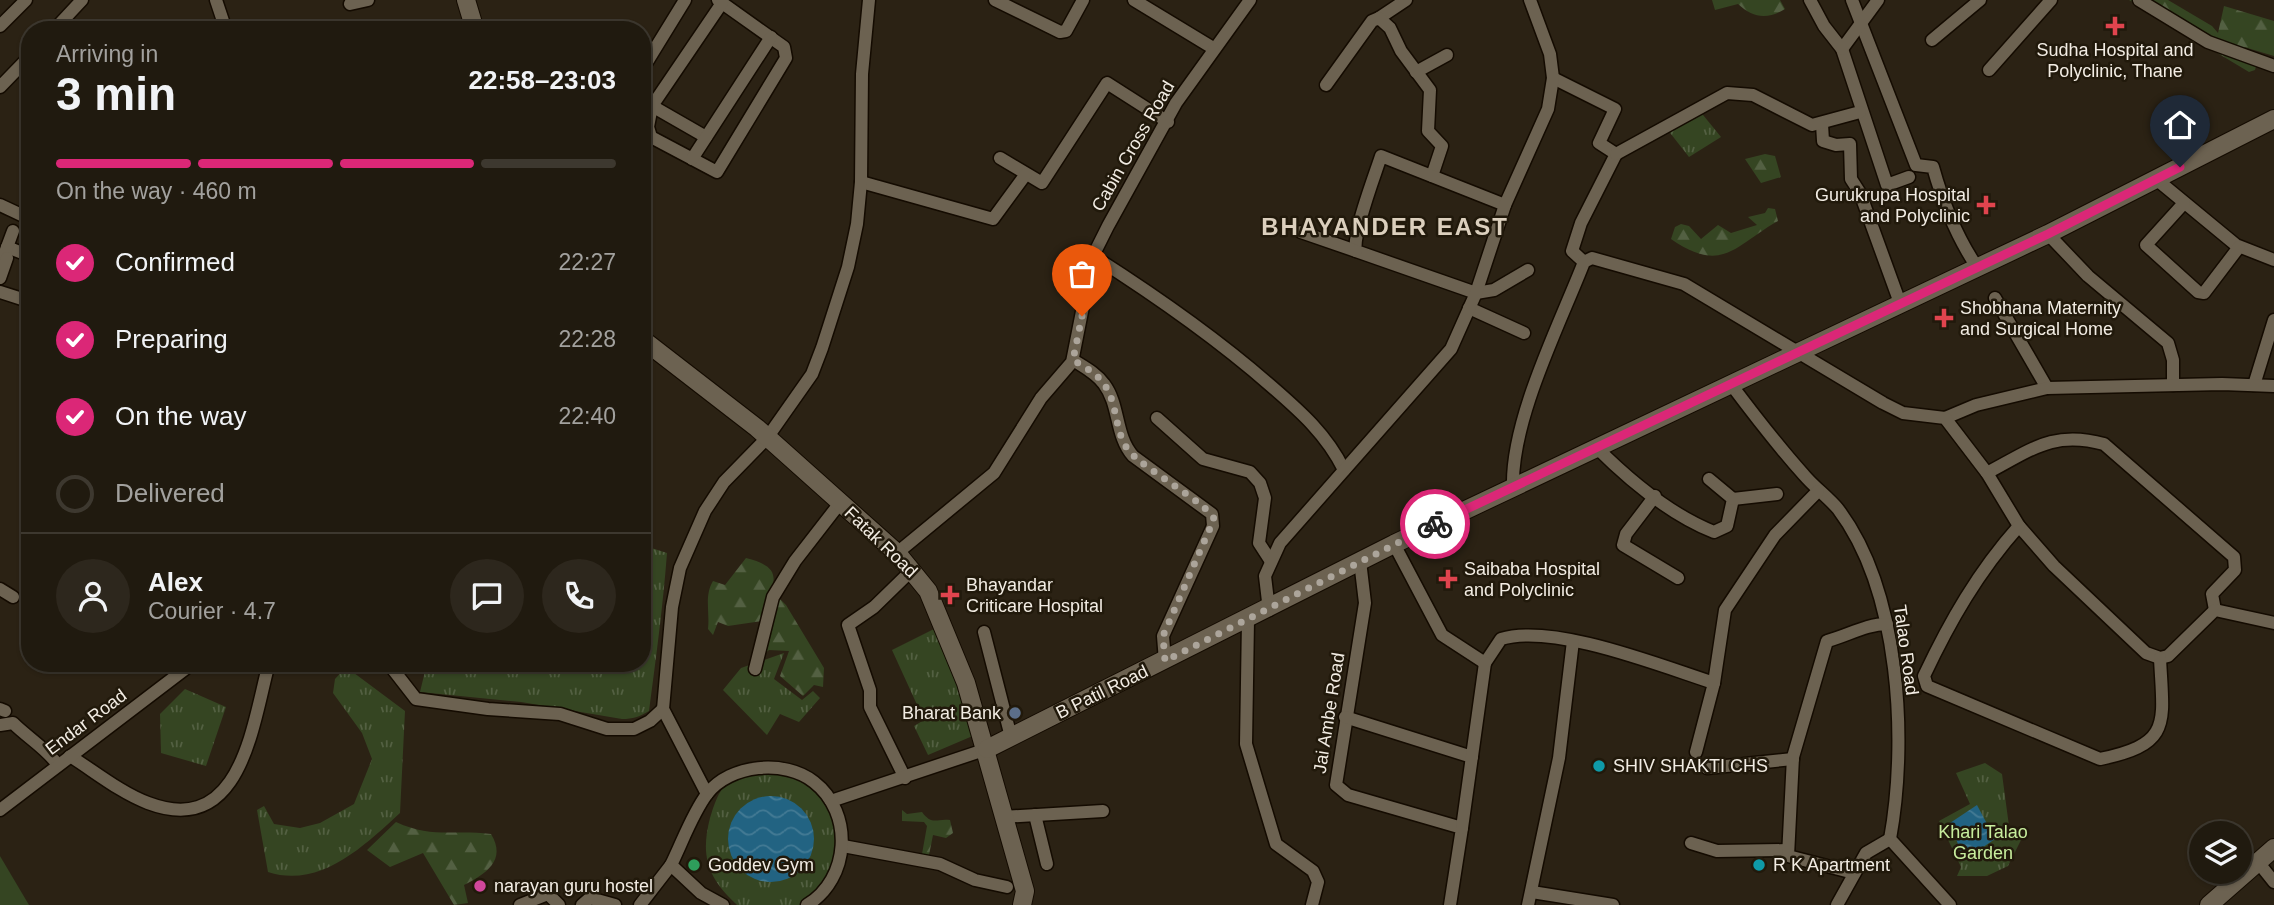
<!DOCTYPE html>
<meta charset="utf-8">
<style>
:root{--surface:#201a0f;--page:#2d271d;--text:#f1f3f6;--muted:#a2a19e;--line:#3d382f;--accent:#db2777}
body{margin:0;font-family:Helvetica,sans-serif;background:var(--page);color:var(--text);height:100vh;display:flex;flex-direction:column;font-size:26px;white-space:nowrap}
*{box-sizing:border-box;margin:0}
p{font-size:23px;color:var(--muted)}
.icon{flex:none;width:38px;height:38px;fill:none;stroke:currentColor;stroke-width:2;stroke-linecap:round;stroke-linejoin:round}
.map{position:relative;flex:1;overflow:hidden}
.drawer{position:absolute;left:21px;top:21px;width:630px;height:651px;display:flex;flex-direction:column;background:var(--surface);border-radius:28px;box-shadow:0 2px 5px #0004,0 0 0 2px var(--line)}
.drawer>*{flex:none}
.fabs{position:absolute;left:2189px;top:821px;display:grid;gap:14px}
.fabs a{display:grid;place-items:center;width:63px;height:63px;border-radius:50%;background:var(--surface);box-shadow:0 2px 5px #0004,0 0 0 2px var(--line);font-size:35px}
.pin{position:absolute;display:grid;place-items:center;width:60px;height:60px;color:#fff;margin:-72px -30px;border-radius:50% 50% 50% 0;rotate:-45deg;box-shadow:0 0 7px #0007}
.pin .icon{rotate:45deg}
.courier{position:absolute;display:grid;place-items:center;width:70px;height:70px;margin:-35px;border:5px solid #db2777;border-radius:50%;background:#fff;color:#222;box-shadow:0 2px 9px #0007}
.overview em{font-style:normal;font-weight:700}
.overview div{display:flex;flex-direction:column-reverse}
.overview{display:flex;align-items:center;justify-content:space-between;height:119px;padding:0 35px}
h1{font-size:46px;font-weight:700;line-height:52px}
.bar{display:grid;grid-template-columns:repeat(4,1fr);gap:10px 7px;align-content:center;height:84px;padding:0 35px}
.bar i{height:9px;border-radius:5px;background:var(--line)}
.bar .current{background:var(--accent)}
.bar p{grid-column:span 4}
.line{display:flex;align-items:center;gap:18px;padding:0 35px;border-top:2px solid var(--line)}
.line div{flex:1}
.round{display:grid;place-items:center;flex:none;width:74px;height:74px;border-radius:37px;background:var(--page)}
ol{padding:0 35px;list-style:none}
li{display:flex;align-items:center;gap:21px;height:77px}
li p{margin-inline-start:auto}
li .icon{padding:7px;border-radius:50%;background:var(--accent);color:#fff;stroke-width:4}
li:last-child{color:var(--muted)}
li i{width:38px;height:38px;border:4px solid var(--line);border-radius:50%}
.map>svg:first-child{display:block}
</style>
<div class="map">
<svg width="2274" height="905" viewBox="0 0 2274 905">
<defs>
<pattern id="grass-tufts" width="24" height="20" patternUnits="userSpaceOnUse" patternTransform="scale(1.75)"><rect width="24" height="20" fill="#354522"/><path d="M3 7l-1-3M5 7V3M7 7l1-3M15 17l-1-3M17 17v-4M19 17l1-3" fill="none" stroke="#536042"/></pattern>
<pattern id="forest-firs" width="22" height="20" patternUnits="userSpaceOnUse" patternTransform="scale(1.75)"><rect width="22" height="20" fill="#354522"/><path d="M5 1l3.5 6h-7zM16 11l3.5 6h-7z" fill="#536042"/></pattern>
<pattern id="water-waves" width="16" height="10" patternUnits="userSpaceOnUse" patternTransform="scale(1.75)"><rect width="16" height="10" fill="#226382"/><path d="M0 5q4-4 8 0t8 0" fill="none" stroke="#437a94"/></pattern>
</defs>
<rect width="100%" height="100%" fill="#2b2214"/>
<g fill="url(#grass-tufts)">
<path d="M1699,110L1721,137L1689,157L1667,129Z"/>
<path d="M642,545L667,553C663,606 656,658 649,711C639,717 633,719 622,719L521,702L420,692L427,663H642Z"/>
<path d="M934,629L951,664L975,735L928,755L914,726L924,720L892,650Z"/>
<path d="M784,653L774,679L802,700L813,691L820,698L799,722L780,714L767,735L723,690L741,668Z"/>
<path d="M346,667L405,711L400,813C364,846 320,889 268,872L257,810L264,806L274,824L300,828L320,823L354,804L372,759L362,733L333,693L335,679Z"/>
<path d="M185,689L226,707L206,766L161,753L160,714Z"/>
<path d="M1985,763L2002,774L2009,826L2024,834L2008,866L1987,876H1957L1961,867L1939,821L1970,804L1956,773Z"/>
<path d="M769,771L792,775L813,787L828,804L839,847L822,889L801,905H737C708,878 700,857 710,818C713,808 717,795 723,788C734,776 754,773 769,771Z"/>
</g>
<g fill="url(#forest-firs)">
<path d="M1712,0H1780L1785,9C1767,20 1753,18 1738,4L1715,10Z"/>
<path d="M2129,0H2168L2212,26L2218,33L2224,6L2274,21V56L2244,47L2259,56L2255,70L2249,72Z"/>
<path d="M1765,154L1775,156L1781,177L1761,183L1745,159Z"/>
<path d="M1768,208L1775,209L1778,221C1735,245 1723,275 1671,239L1675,227L1681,224L1689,226L1701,239L1718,225L1731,233L1757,225L1748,217L1765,213Z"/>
<path d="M746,558C792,569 768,588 762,621L728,626L718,622L713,635L708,629C710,612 704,596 713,581L725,585Z"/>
<path d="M777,596L786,605L824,668L823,687L814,685L803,696L780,676L789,651L769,650L763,655Z"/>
<path d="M902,810L907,814L922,812C932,826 937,818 950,820L953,833L946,838L933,835L929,855L922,854L927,826L924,822L902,821Z"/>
<path d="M396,822C433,839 453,829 491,834C507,860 486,874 464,885L468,903L454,905L423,853L390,867L367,850Z"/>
</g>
<path fill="#354522" d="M0,856L29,905H0Z"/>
<g fill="url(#water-waves)">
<circle cx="771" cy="839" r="43"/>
<path d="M1977,805L1995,839L1964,860L1950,823Z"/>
</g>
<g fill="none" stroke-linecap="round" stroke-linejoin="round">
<g stroke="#140b01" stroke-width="15">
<g id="minor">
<path d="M216,0L226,30"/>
<path d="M995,0L1060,32L1066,31L1083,0"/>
<path d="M1134,0L1213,48"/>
<path d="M1810,0L1824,26L1842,49L1887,185L1909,177"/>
<path d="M1852,0L1916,165L1933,167C1943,203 1956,236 1977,267"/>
<path d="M2139,0L2208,42L2274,66"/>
<path d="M350,4L368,0"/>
<path d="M1379,18L1406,0"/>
<path d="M0,26L26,0"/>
<path d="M54,30L82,0"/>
<path d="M1932,40L1980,0"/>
<path d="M1842,49L1878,0"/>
<path d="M642,70L685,0"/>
<path d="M1989,70L2051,0"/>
<path d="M1416,72L1447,55"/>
<path d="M1553,78L1615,109L1599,143L1616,154L1581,223L1572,251L1584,262"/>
<path d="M1326,85L1372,21L1379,18L1390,28L1401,51L1430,90L1428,131L1442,146L1432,176"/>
<path d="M0,87L30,56"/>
<path d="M642,96L652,106L648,127L651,137L717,172L786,58L784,47L718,0"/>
<path d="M1822,124L1823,141L1836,145L1850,144L1851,179L1860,193L1900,303"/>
<path d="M706,137L652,106L722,3"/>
<path d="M1616,154L1727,93L1753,95L1812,125L1860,112"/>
<path d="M1000,158L1042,183L1107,83L1168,122"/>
<path d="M692,159L771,37"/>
<path d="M2156,179L2236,245L2274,260"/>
<path d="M861,182L993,219L1026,174"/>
<path d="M2184,203L2146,245L2198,292L2204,293L2239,247"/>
<path d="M0,205L30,219"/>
<path d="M1505,205L1381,156C1375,175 1352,234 1356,251L1476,293L1494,290L1528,270"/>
<path d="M1301,232L1356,251"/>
<path d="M2048,234L2088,276L2168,343L2173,360V385"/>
<path d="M7,247L30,256"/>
<path d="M1093,256C1156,296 1215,337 1271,386C1301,412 1327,435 1344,470"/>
<path d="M0,266L13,231"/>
<path d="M0,278L7,258"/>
<path d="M0,292L22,299"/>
<path d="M1995,298L2047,388"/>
<path d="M1469,308L1524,333"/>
<path d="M1073,360C1084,367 1096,373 1104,384C1120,405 1115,436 1133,456L1212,514L1213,526L1163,636L1165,661"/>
<path d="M1730,383C1754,415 1777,445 1804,475C1814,487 1828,497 1838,509C1900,591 1908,741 1890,839L1950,905"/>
<path d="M2254,385L2274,320"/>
<path d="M1157,418L1203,459L1250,472L1260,483L1265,498L1259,543L1270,560"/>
<path d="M1945,418L1976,405L2047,388L2222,384L2274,386"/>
<path d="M1596,447C1629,480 1671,515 1714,532L1727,526L1733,499L1709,479"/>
<path d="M1987,473C2031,450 2053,430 2104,444L2234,557L2235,570L2212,594L2215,610"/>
<path d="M1513,487C1511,420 1559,326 1584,262L1592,258L1684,284L1883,403L1903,413L1945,418L1987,473L2019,526L2054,566L2146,653L2160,658L2168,656L2215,610L2274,623"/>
<path d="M1655,496L1626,534L1623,545L1678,578"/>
<path d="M1733,499L1777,494"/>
<path d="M2019,526C1978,572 1950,621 1924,676L1927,686L2100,759C2173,744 2163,723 2160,658"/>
<path d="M1394,544L1442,635L1485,663L1501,639C1554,623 1661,666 1714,683L1696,752"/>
<path d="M897,553L994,473L1041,398L1072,362L1093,256L1108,226L1176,103L1250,0"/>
<path d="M1360,561L1365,603L1336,785L1348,795L1462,828L1450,905"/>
<path d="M0,589L13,597"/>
<path d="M1269,610L1265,576L1280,543L1451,349L1476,293L1505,205L1548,109L1553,78L1550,54L1530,0"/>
<path d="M1248,620L1246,744L1276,844L1313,871L1318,882L1312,905"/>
<path d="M984,632L1011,737"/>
<path d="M388,663L416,699L488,709L560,714L607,729H634L650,721L663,709"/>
<path d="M755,669L773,597L795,561L840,503"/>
<path d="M1714,683L1725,610L1775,535L1818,491"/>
<path d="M0,709L5,711"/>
<path d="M1345,717L1472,757"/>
<path d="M0,725L13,723C28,738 46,748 58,765"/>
<path d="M70,756C94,771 121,793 148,803C241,838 252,727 269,663"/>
<path d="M1707,768L1793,759"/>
<path d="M905,778L870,707V690L848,625L874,607L913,569"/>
<path d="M707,794L663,709L672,607L680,568L705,511L724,482L767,438L812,374L822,348L848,267L857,224L861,182L862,74L869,0"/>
<path d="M831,801L987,749"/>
<path d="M0,810L193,663"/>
<path d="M1035,815L1047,864"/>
<path d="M1003,817L1103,811"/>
<path d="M1462,828L1485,663"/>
<path d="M1691,843L1717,851L1788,850"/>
<path d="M843,846L940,864L975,880L1007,887"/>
<path d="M2258,862L2274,882"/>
<path d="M1854,873L1788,856L1793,757L1827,641C1847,636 1866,624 1887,624"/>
<path d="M1532,892L1613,905"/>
<path d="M520,905L548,894L559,905"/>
<path d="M582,905L590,898L615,905"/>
<path d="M640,905L671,865"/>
<path d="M723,905L701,893L671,865C682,843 692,814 707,794C730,764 785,759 814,782C854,813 850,879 807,905"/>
<path d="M1528,905L1559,758L1573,641"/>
<path d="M1837,905L1866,853L1890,839"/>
</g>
</g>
<g stroke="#140b01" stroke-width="20">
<g id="secondary">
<path d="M466,0L475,30"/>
<path d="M642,339L757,428L897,553L928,591L966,683L1025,891L1022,905"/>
<path d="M987,749L1394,544L2048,234L2274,119"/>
<path d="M2209,905L2274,848"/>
</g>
</g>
<use href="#minor" stroke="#6c6251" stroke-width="12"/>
<use href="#secondary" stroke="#6c6251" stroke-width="18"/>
</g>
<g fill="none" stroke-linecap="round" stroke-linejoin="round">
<path stroke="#aca59b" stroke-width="7" stroke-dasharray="0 12.6" d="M1082,316L1073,360C1085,367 1098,374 1106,387C1119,408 1114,439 1134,456C1148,470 1210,506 1214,519L1163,636L1165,661L1435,524"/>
<path stroke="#db2777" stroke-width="9" d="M1435,524L2048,234L2180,167"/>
</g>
<g fill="#e0444e" stroke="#21190b" stroke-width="2.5">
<path d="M2111.5 15.5h7v7h7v7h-7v7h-7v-7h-7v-7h7z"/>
<path d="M1982.5 194.5h7v7h7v7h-7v7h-7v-7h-7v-7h7z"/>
<path d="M1940.5 307.5h7v7h7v7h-7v7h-7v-7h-7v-7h7z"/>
<path d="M1444.5 568.5h7v7h7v7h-7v7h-7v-7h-7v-7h7z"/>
<path d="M946.5 584.5h7v7h7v7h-7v7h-7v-7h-7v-7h7z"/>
</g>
<circle fill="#5c6f8a" stroke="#21190b" stroke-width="2.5" cx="1015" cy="713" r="7"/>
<g fill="#0f9aa8" stroke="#21190b" stroke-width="2.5">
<circle cx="1599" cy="766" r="7"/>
<circle cx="1759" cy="865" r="7"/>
</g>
<circle fill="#2e9e5b" stroke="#21190b" stroke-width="2.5" cx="694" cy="865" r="7"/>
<circle fill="#d1479c" stroke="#21190b" stroke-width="2.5" cx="480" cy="886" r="7"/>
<g text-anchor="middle" stroke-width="5" stroke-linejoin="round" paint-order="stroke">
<g font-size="18" fill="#f2ece3" stroke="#21190b" text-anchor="start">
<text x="2115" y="56" text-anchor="middle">Sudha Hospital and<tspan x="2115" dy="21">Polyclinic, Thane</tspan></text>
<text x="1970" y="201" text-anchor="end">Gurukrupa Hospital<tspan x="1970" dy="21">and Polyclinic</tspan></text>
<text x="1960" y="314">Shobhana Maternity<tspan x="1960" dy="21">and Surgical Home</tspan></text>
<text x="1464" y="575">Saibaba Hospital<tspan x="1464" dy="21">and Polyclinic</tspan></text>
<text x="966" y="591">Bhayandar<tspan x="966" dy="21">Criticare Hospital</tspan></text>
<text x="1001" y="719" text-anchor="end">Bharat Bank</text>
<text x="1613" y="772">SHIV SHAKTI CHS</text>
<text x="708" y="871">Goddev Gym</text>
<text x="1773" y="871">R K Apartment</text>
<text x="494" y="892">narayan guru hostel</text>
</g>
<g font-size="18" fill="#f2ece3" stroke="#21190b">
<text transform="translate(1133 146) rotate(-60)" y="6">Cabin Cross Road</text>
<text transform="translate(881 542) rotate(44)" y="6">Fatak Road</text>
<text transform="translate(1906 650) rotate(82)" y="6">Talao Road</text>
<text transform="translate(1102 692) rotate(-26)" y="6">B Patil Road</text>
<text transform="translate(1329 713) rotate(-81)" y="6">Jai Ambe Road</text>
<text transform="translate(86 722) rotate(-37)" y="6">Endar Road</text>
</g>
<g font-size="18" fill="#c7ed9d" stroke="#21190b">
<text x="1983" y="838">Khari Talao<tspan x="1983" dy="21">Garden</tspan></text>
</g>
<g font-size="24" font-weight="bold" letter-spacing="2" fill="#dbcfbd" stroke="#21190b">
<text x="1385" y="235">BHAYANDER EAST</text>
</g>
</g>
</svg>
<div class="fabs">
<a><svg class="icon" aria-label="layers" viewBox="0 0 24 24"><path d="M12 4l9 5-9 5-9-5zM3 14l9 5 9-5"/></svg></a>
</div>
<div class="pin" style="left:1082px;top:316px;background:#ea580c"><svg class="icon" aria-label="bag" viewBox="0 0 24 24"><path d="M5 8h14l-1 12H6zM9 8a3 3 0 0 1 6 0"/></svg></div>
<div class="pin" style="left:2180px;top:167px;background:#1f2937"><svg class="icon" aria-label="home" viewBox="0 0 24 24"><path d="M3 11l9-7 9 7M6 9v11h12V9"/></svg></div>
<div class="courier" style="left:1435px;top:524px"><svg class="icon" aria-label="bike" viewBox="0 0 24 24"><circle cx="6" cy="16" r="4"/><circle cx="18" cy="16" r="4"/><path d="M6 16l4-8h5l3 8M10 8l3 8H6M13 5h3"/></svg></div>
<section class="drawer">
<div class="overview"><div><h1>3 min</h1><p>Arriving in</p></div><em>22:58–23:03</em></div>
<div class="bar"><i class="current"></i><i class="current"></i><i class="current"></i><i></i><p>On the way · 460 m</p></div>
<ol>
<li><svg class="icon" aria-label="check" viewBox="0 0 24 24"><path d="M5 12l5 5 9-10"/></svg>Confirmed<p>22:27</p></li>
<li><svg class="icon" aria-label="check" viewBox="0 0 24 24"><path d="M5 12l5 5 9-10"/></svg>Preparing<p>22:28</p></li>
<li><svg class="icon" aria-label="check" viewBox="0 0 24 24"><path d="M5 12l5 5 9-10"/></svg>On the way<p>22:40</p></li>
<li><i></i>Delivered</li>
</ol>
<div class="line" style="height:126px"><a class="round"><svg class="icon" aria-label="person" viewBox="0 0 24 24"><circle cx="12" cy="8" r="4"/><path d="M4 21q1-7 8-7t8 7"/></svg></a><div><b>Alex</b><p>Courier · 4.7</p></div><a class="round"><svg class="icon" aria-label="chat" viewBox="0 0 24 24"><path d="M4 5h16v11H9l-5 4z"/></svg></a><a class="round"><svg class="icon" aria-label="phone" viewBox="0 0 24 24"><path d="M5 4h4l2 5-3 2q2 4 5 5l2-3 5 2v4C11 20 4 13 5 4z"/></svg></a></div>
</section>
</div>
